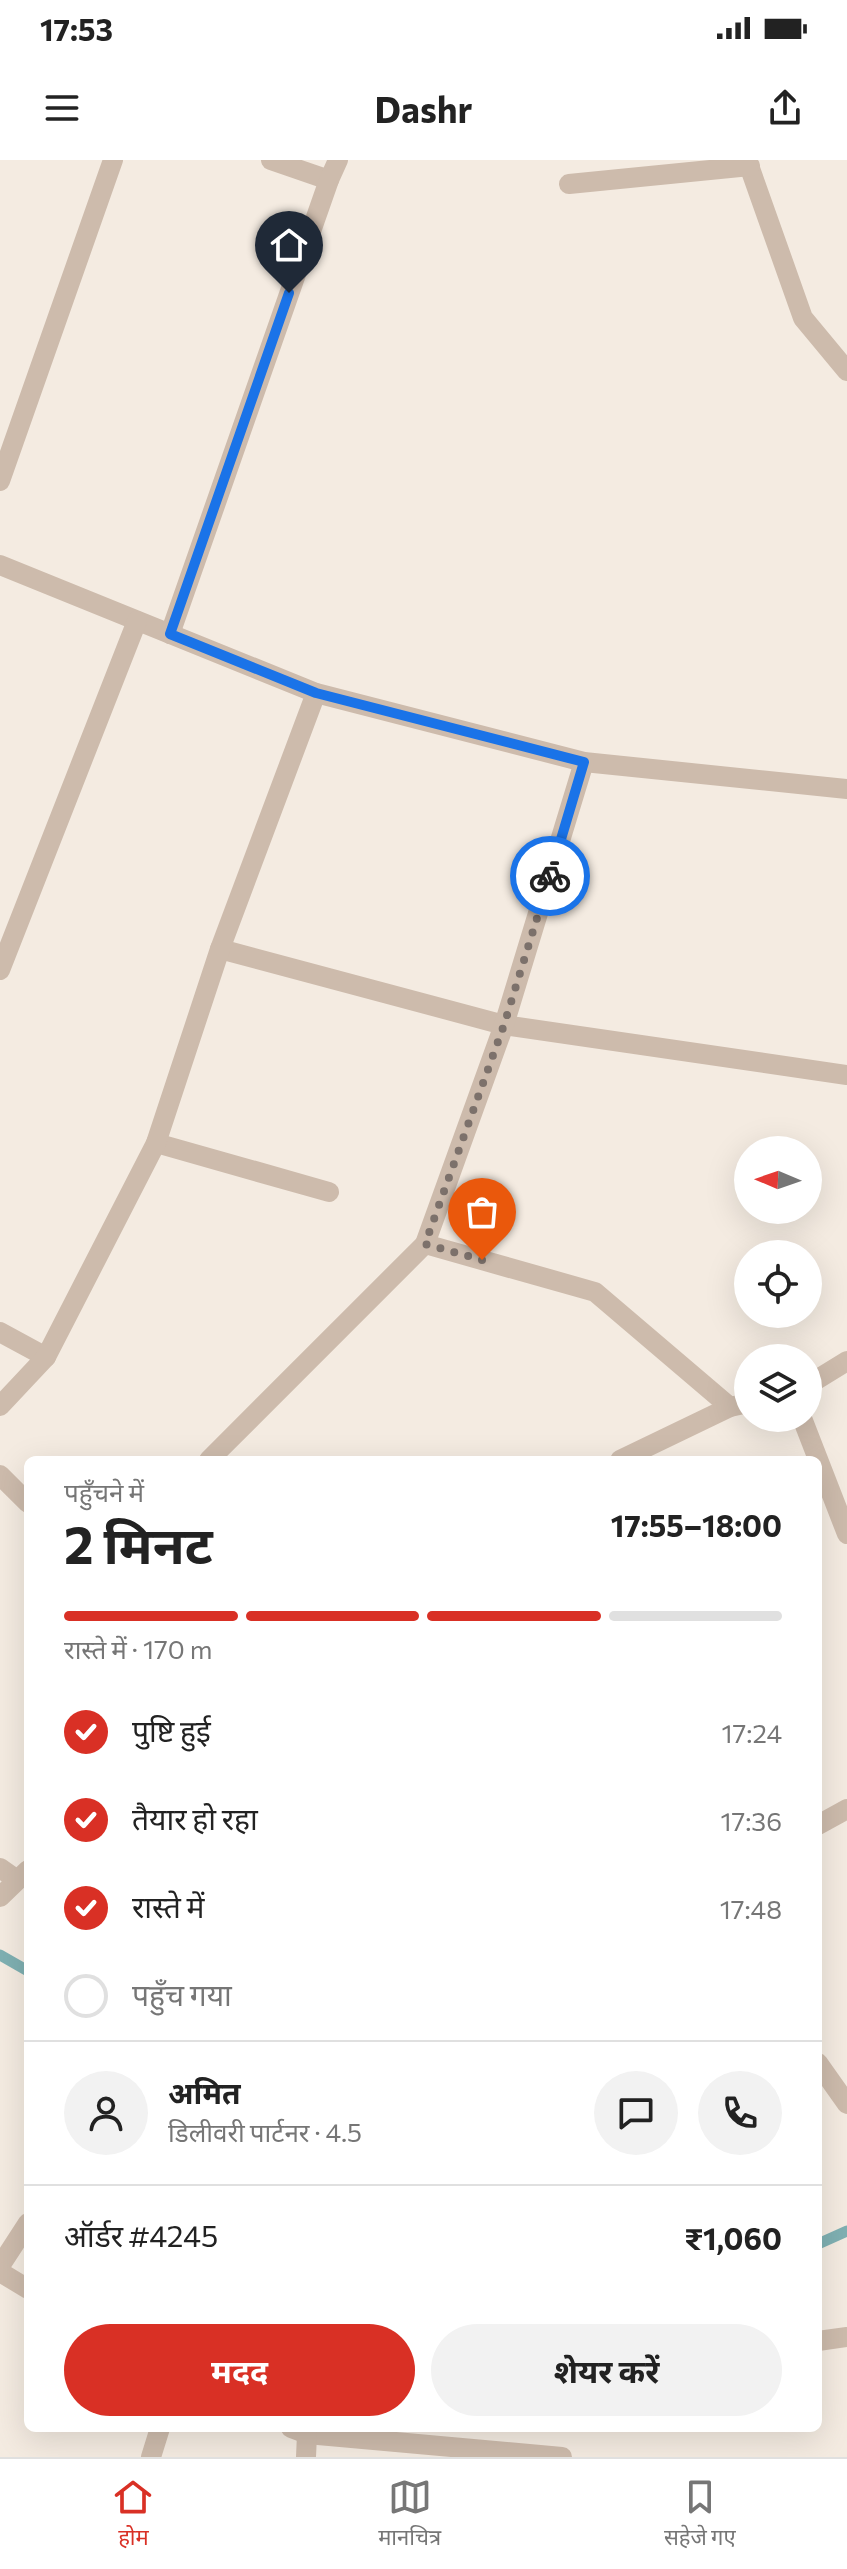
<!DOCTYPE html>
<html lang="hi">
<meta charset="utf-8">
<style>
:root{--surface:#fff;--page:#f2f2f2;--text:#222;--muted:#767676;--line:#e0e0e0;--accent:#d93025}
body{margin:0;font-family:Commissioner,"Noto Sans Devanagari",sans-serif;background:var(--page);color:var(--text);height:100vh;display:flex;flex-direction:column;font-size:30px;white-space:nowrap}
*{box-sizing:border-box;margin:0}
p{font-size:26px;color:var(--muted)}
.icon{flex:none;width:44px;height:44px;fill:none;stroke:currentColor;stroke-width:2;stroke-linecap:round;stroke-linejoin:round}
.map{position:relative;flex:1;overflow:hidden}
.panel{position:absolute;left:24px;top:1296px;width:798px;height:976px;display:flex;flex-direction:column;background:var(--surface);border-radius:12px;box-shadow:0 8px 32px #0002}
.panel>*{flex:none}
.needle{width:52px;rotate:272deg}
.controls{position:absolute;left:734px;top:976px;display:grid;gap:16px}
.controls a{display:grid;place-items:center;width:88px;height:88px;border-radius:50%;background:var(--surface);box-shadow:0 8px 32px #0002;font-size:40px}
.pin{position:absolute;display:grid;place-items:center;width:68px;height:68px;color:#fff;margin:-82px -34px;border-radius:50% 50% 50% 0;rotate:-45deg;box-shadow:0 0 8px #0007}
.pin .icon{rotate:45deg}
.courier{position:absolute;display:grid;place-items:center;width:80px;height:80px;margin:-40px;border:6px solid #1a73e8;border-radius:50%;background:#fff;color:#222;box-shadow:0 2px 10px #0007}
.summary em{font-style:normal;font-weight:700}
.summary div{display:flex;flex-direction:column-reverse}
.summary{display:flex;align-items:center;justify-content:space-between;height:136px;padding:0 40px}
h1{font-size:52px;font-weight:700;line-height:60px}
.bar{display:grid;grid-template-columns:repeat(4,1fr);gap:12px 8px;align-content:center;height:96px;padding:0 40px}
.bar i{height:10px;border-radius:6px;background:var(--line)}
.bar .active{background:var(--accent)}
.bar p{grid-column:span 4}
.line{display:flex;align-items:center;gap:20px;padding:0 40px;border-top:2px solid var(--line)}
.line div{flex:1}
.round{display:grid;place-items:center;flex:none;width:84px;height:84px;border-radius:42px;background:var(--page)}
ol{padding:0 40px;list-style:none}
li{display:flex;align-items:center;gap:24px;height:88px}
li p{margin-inline-start:auto}
li .icon{padding:8px;border-radius:50%;background:var(--accent);color:#fff;stroke-width:4}
li:last-child{color:var(--muted)}
li i{width:44px;height:44px;border:4px solid var(--line);border-radius:50%}
.primary-button{display:flex;gap:16px;margin-top:auto;padding:16px 40px}
.primary-button a{flex:1;height:92px;border-radius:48px;background:var(--accent);color:#fff;font-size:32px;font-weight:700;line-height:92px;text-align:center}
.primary-button a+a{background:var(--page);color:var(--text)}
.status{display:flex;justify-content:space-between;align-items:center;height:56px;padding:0 40px;background:var(--surface);direction:ltr}
.status svg{height:22px;fill:currentColor}
header{display:flex;justify-content:space-between;align-items:center;height:104px;padding:0 40px;background:var(--surface);font-size:36px;font-weight:700}
.tab-bar{display:flex;justify-content:space-around;align-items:center;height:112px;border-top:2px solid var(--line);background:var(--surface);font-size:22px;color:var(--muted)}
.tab-bar a{display:grid;justify-items:center;gap:4px}
.tab-bar .active{color:var(--accent)}
.map>svg:first-child{display:block}
</style>
<div class="status"><b>17:53</b><svg viewBox="0 0 49 12"><path d="M0 12V9h3v3zM5 12V6h3v6zM10 12V3h3v9zM15 12V0h3v12zM26 1h20v11H26zM47 4h2v5h-2z"/></svg></div>
<header><svg class="icon" aria-label="menu" viewBox="0 0 24 24"><path d="M4 6h16M4 12h16M4 18h16"/></svg>Dashr<svg class="icon" aria-label="share" viewBox="0 0 24 24"><path d="M12 15V3M7 8l5-5 5 5M5 13v7h14v-7"/></svg></header>
<div class="map">
<svg width="847" height="2297" viewBox="0 0 847 2297">
<rect width="100%" height="100%" fill="#f4ebe1"/>
<g fill="none" stroke-linecap="round" stroke-linejoin="round">
<g stroke="#7fb0b2" stroke-width="11">
<path d="M0,1795L28,1811"/>
<path d="M818,2084L847,2071"/>
</g>
<g stroke="#cdbbac" stroke-width="20">
<path d="M271,0L329,20"/>
<path d="M747,0L803,158L847,211"/>
<path d="M569,24L750,6"/>
<path d="M0,321L113,0"/>
<path d="M0,405L316,533L584,602L847,629"/>
<path d="M170,474L329,20L338,0"/>
<path d="M220,789L504,865L847,915"/>
<path d="M0,810L137,461"/>
<path d="M156,983L329,1032"/>
<path d="M425,1084L595,1132L730,1247"/>
<path d="M0,1172L46,1197"/>
<path d="M808,1225L847,1201"/>
<path d="M0,1246L46,1197L156,983L220,789L316,533"/>
<path d="M802,1258L847,1374"/>
<path d="M209,1300L425,1084L504,865L584,602"/>
<path d="M620,1300L730,1247L748,1243"/>
<path d="M0,1315L28,1343"/>
<path d="M818,1665L847,1649"/>
<path d="M0,1708L17,1720"/>
<path d="M0,1737L28,1710"/>
<path d="M818,1903L847,1944"/>
<path d="M0,2106L28,2063"/>
<path d="M0,2112L28,2129"/>
<path d="M818,2181L847,2177"/>
<path d="M291,2268L307,2274L562,2297"/>
<path d="M151,2297L160,2268"/>
<path d="M306,2297L307,2274"/>
</g>
</g>
<g fill="none" stroke-linecap="round" stroke-linejoin="round">
<path stroke="#7c716b" stroke-width="8" stroke-dasharray="0 14.4" d="M482,1100L425,1084L504,865L550,716"/>
<path stroke="#1a73e8" stroke-width="10" d="M289,133L170,474L316,533L584,602L550,716"/>
</g>
</svg>
<div class="controls">
<a><svg class="needle" viewBox="-14 -14 28 28"><path d="M0-13l5 13h-10z" fill="#e53935"/><path d="M0 13l5-13h-10z" fill="#767676"/></svg></a>
<a><svg class="icon" aria-label="locate" viewBox="0 0 24 24"><circle cx="12" cy="12" r="6"/><path d="M12 2v4M12 18v4M2 12h4M18 12h4"/></svg></a>
<a><svg class="icon" aria-label="layers" viewBox="0 0 24 24"><path d="M12 4l9 5-9 5-9-5zM3 14l9 5 9-5"/></svg></a>
</div>
<div class="pin" style="left:482px;top:1100px;background:#ea580c"><svg class="icon" aria-label="bag" viewBox="0 0 24 24"><path d="M5 8h14l-1 12H6zM9 8a3 3 0 0 1 6 0"/></svg></div>
<div class="pin" style="left:289px;top:133px;background:#1f2937"><svg class="icon" aria-label="home" viewBox="0 0 24 24"><path d="M3 11l9-7 9 7M6 9v11h12V9"/></svg></div>
<div class="courier" style="left:550px;top:716px"><svg class="icon" aria-label="bike" viewBox="0 0 24 24"><circle cx="6" cy="16" r="4"/><circle cx="18" cy="16" r="4"/><path d="M6 16l4-8h5l3 8M10 8l3 8H6M13 5h3"/></svg></div>
<section class="panel">
<div class="summary"><div><h1>2 मिनट</h1><p>पहुँचने में</p></div><em>17:55–18:00</em></div>
<div class="bar"><i class="active"></i><i class="active"></i><i class="active"></i><i></i><p>रास्ते में · 170 m</p></div>
<ol>
<li><svg class="icon" aria-label="check" viewBox="0 0 24 24"><path d="M5 12l5 5 9-10"/></svg>पुष्टि हुई<p>17:24</p></li>
<li><svg class="icon" aria-label="check" viewBox="0 0 24 24"><path d="M5 12l5 5 9-10"/></svg>तैयार हो रहा<p>17:36</p></li>
<li><svg class="icon" aria-label="check" viewBox="0 0 24 24"><path d="M5 12l5 5 9-10"/></svg>रास्ते में<p>17:48</p></li>
<li><i></i>पहुँच गया</li>
</ol>
<div class="line" style="height:144px"><a class="round"><svg class="icon" aria-label="person" viewBox="0 0 24 24"><circle cx="12" cy="8" r="4"/><path d="M4 21q1-7 8-7t8 7"/></svg></a><div><b>अमित</b><p>डिलीवरी पार्टनर · 4.5</p></div><a class="round"><svg class="icon" aria-label="chat" viewBox="0 0 24 24"><path d="M4 5h16v11H9l-5 4z"/></svg></a><a class="round"><svg class="icon" aria-label="phone" viewBox="0 0 24 24"><path d="M5 4h4l2 5-3 2q2 4 5 5l2-3 5 2v4C11 20 4 13 5 4z"/></svg></a></div>
<div class="line" style="height:104px"><div>ऑर्डर #4245</div><b>₹1,060</b></div>
<div class="primary-button"><a>मदद</a><a>शेयर करें</a></div>
</section>
</div>
<nav class="tab-bar">
<a class="active"><svg class="icon" aria-label="home" viewBox="0 0 24 24"><path d="M3 11l9-7 9 7M6 9v11h12V9"/></svg>होम</a>
<a><svg class="icon" aria-label="map" viewBox="0 0 24 24"><path d="M3 6l6-2 6 2 6-2v14l-6 2-6-2-6 2zM9 4v14M15 6v14"/></svg>मानचित्र</a>
<a><svg class="icon" aria-label="saved" viewBox="0 0 24 24"><path d="M7 4h10v16l-5-4-5 4z"/></svg>सहेजे गए</a>
</nav>
